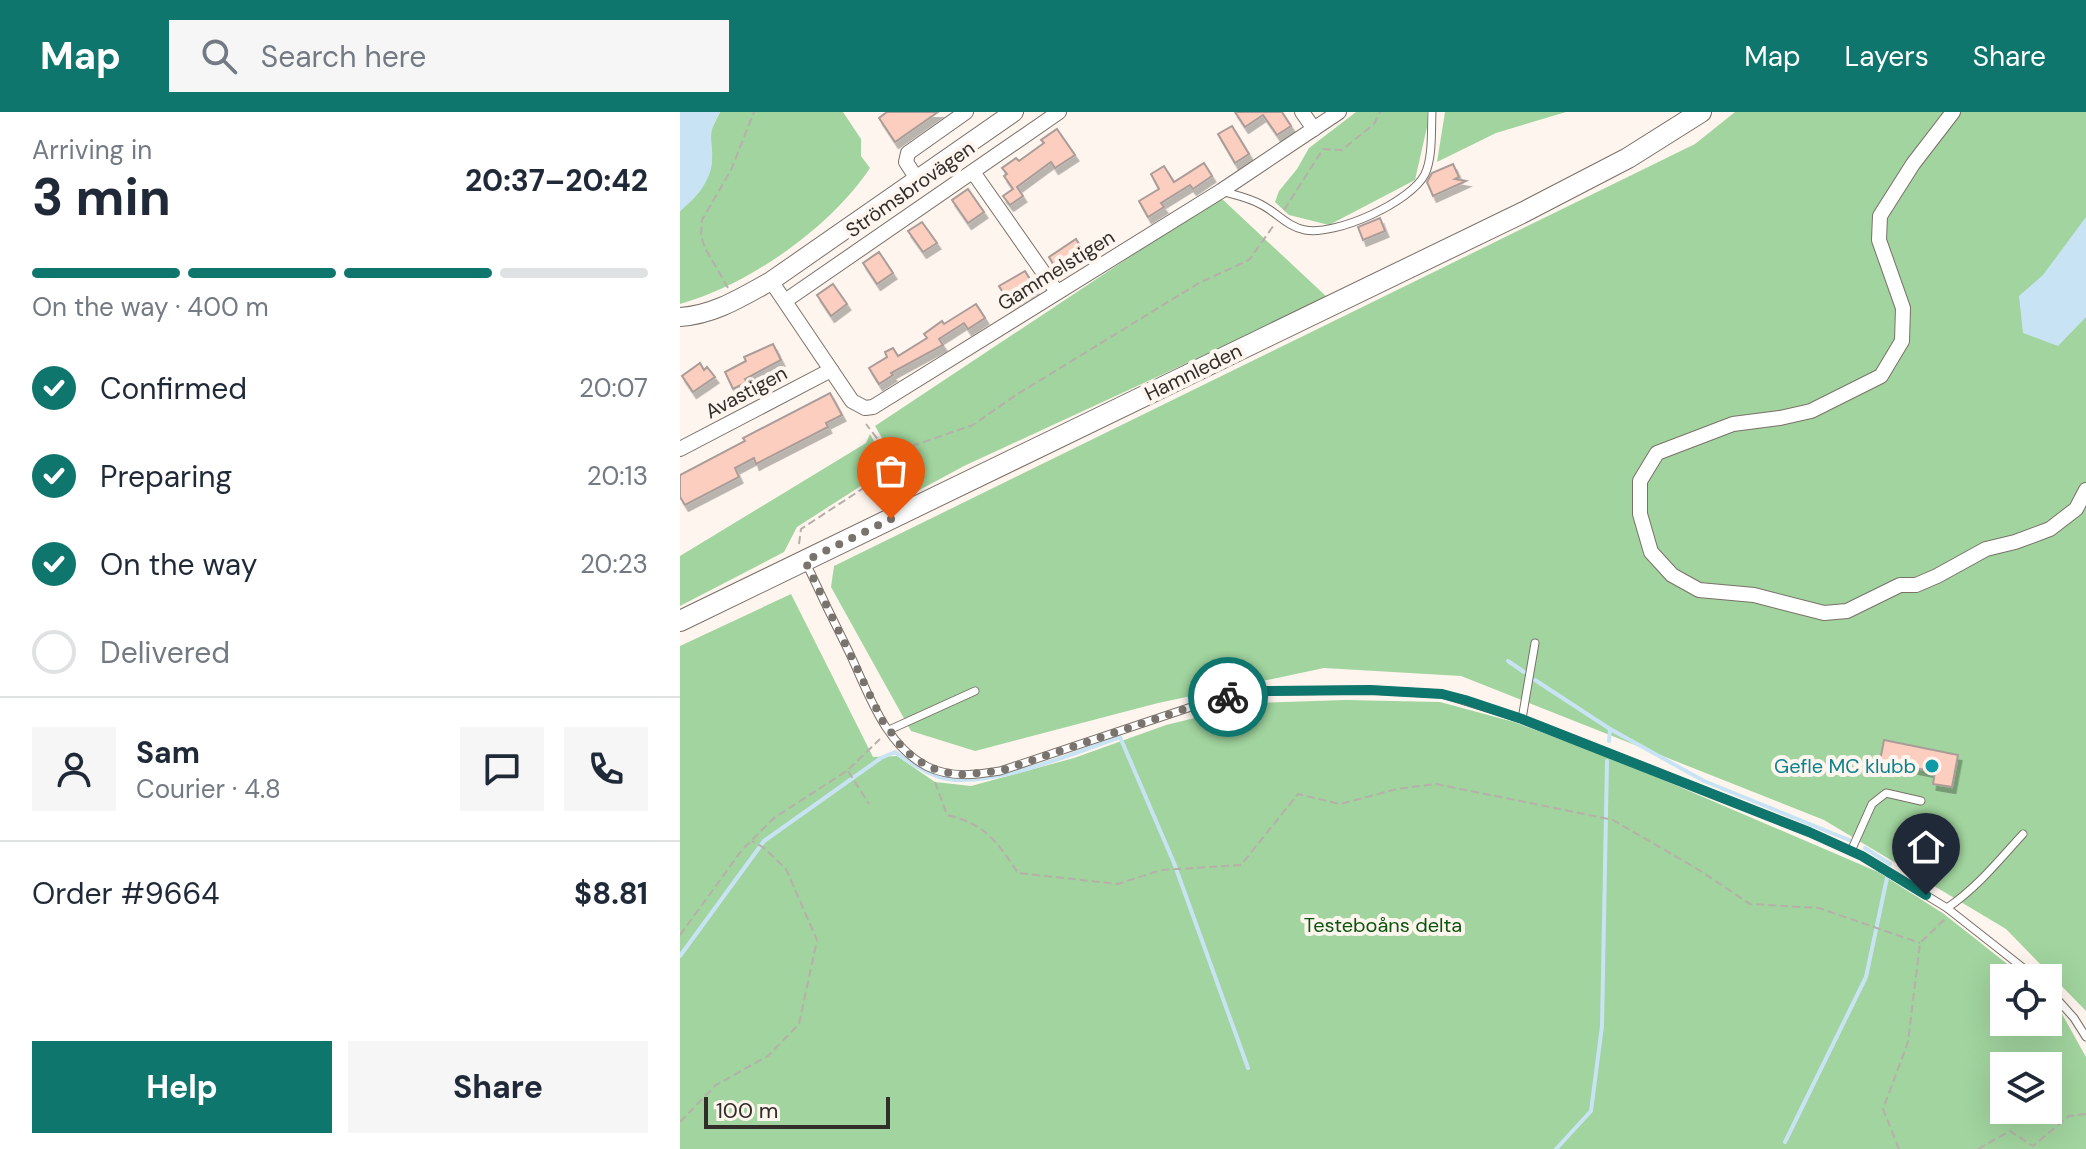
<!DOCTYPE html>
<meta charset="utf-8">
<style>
:root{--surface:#fff;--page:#f6f6f7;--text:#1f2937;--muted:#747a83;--line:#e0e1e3;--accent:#0f766e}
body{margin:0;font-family:"DM Sans",sans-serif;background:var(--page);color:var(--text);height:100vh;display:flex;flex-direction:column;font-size:30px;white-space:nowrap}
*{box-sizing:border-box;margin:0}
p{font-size:26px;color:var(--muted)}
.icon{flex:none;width:44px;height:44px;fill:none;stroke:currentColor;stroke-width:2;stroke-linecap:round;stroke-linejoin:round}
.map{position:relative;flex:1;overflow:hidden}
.details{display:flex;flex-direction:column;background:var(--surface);width:680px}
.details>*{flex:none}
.controls{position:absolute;left:1310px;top:852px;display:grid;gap:16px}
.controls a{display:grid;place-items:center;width:72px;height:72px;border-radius:0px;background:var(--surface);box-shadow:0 8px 32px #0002;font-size:40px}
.scale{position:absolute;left:24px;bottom:20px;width:186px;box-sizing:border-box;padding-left:8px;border:4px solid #312d29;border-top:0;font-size:22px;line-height:28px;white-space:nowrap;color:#312d29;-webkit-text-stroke:6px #fef5ee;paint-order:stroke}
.pin{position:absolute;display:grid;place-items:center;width:68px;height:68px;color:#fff;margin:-82px -34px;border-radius:50% 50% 50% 0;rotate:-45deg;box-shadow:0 0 8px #0007}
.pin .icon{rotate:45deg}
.courier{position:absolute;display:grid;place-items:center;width:80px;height:80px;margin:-40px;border:6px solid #0f766e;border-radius:50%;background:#fff;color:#222;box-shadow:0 2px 10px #0007}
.headline em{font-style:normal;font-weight:700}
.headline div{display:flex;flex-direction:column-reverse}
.headline{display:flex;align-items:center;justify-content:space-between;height:136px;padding:0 32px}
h1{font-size:52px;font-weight:700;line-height:60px}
.bar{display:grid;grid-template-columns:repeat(4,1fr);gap:12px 8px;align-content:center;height:96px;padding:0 32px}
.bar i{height:10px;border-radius:6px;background:var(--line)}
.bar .current{background:var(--accent)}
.bar p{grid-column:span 4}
.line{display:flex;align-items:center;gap:20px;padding:0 32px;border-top:2px solid var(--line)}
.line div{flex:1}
.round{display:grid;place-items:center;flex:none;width:84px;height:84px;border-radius:0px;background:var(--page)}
ol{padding:0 32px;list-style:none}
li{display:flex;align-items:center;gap:24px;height:88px}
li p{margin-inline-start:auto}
li .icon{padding:8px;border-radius:50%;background:var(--accent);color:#fff;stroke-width:4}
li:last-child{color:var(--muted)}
li i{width:44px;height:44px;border:4px solid var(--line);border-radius:50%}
.cta{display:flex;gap:16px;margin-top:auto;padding:16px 32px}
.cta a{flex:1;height:92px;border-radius:0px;background:var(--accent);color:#fff;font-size:32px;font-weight:700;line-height:92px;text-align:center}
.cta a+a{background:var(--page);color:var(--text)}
header{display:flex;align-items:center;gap:48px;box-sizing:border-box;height:112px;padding:0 40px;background:var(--accent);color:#fff}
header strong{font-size:38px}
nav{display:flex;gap:44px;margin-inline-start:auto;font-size:28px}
.search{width:560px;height:72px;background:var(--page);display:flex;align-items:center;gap:20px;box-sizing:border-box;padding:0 28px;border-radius:0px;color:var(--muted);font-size:30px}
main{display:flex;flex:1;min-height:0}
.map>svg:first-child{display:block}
</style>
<header>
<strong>Map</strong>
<div class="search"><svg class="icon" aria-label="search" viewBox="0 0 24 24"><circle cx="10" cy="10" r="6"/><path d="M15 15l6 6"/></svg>Search here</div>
<nav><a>Map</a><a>Layers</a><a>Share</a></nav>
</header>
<main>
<section class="details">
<div class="headline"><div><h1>3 min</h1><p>Arriving in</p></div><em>20:37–20:42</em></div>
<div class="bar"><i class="current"></i><i class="current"></i><i class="current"></i><i></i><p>On the way · 400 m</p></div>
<ol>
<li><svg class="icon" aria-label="check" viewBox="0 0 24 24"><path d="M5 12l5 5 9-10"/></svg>Confirmed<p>20:07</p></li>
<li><svg class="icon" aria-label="check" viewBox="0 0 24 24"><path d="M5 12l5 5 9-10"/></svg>Preparing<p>20:13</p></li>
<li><svg class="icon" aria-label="check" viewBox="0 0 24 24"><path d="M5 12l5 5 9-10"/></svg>On the way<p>20:23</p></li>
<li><i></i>Delivered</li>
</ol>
<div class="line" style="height:144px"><a class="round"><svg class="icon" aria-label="person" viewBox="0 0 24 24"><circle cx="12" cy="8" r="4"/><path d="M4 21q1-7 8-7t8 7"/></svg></a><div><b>Sam</b><p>Courier · 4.8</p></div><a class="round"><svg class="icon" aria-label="chat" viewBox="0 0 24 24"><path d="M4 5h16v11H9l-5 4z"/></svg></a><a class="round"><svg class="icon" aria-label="phone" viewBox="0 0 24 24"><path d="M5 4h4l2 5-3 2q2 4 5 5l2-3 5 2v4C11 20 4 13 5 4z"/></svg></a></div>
<div class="line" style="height:104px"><div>Order #9664</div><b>$8.81</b></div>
<div class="cta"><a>Help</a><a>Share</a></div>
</section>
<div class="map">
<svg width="1406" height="1037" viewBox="0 0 1406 1037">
<defs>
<filter id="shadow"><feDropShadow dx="3.5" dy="6" stdDeviation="0" flood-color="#0004"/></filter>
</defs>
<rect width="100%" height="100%" fill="#fef5ee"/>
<g fill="#a1d49e" fill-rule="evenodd">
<path d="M40,0H163L181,27V44L190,56C151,115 69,173 0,192V99L19,80L32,50L30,20Z"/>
<path d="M676,0H747V15L735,68L649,113L609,103L595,90L599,79L617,57L629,36Z"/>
<path d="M765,0H886L816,21L757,50Z"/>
<path d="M1055,0H1406V899L1326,817L1144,708L781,564L644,556L478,591L295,639L231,619L151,475L154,454L1015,32Z"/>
<path d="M540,85L648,186L284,354L234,381L195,314Z"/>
<path d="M190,322L204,347L198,363L117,415L104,440L0,494V444L186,331Z"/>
<path d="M111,482L193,645L217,644L255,670L291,674L394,646L486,613L576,591L665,588L760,590L834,610L951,654L1198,760L1264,802L1345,866H1324V910H1368V886L1377,893L1406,945V1037H0V534ZM1324,954H1368V998H1324Z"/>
</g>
<g fill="#c8e4f4">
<path d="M0,0H40C25,27 34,24 32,50C30,71 15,87 0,99Z"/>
<path d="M1406,105V205L1378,234L1343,221L1339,184L1363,163Z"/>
</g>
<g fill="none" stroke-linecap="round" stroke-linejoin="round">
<g stroke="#c8e4f4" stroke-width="4">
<path d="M828,549L844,560"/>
<path d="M855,568L930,617L1024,669L1169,728"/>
<path d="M929,629L930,617"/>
<path d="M1185,736L1210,752"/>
<path d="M0,844L84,729L201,646L215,640C229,650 242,659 259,665C304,679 395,641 440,625L494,751L568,956"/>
<path d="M1105,1030L1186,865L1207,766"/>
<path d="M876,1037L911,999L922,914L927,649"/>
</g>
</g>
<g fill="#fccebf" stroke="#aa9c98" stroke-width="2" filter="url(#shadow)">
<path d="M207,0H258L215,30L199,6Z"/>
<path d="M555,0H602L611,14L597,23L583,3L565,15Z"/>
<path d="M552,14L569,42L555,51L538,22Z"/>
<path d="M377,17L395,43L375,56L371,50L337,75L343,84L330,93L323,84L333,77L324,64L327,62L322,56L336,46L339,49L364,31L361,28Z"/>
<path d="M524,51L532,64L513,77L510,73L481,91L484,95L468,105L459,89L479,77L471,62L484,54L494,70Z"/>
<path d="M773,52L779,65L775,67L786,69L753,84L747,70L752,61Z"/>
<path d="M288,77L304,100L288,111L272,88Z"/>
<path d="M700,106L705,119L683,128L678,115Z"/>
<path d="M242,110L257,131L243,140L228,119Z"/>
<path d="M396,127L404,140L383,157L381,154L376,157L369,145Z"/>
<path d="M199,140L213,161L197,172L183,151Z"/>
<path d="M345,159L355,176L329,191L319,174Z"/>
<path d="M153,172L167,192L151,204L137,183Z"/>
<path d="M296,192L305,206L288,217L284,211L259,227L263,233L211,261L213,263L199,272L189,256L207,245L205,240L213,236L218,244L247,226L244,222L262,209L264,212Z"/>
<path d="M93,232L101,248L65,267L67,270L53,277L45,260L66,249L64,245Z"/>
<path d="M20,251L24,258L27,255L35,265L13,280L2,264Z"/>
<path d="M150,281L162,303L146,311L148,315L76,352L74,346L55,356L59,365L5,393L0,385V363L65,329L63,326Z"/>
<path d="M1204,628L1278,643L1272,675L1253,672L1255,660L1200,649Z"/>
</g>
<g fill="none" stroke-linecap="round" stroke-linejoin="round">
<g stroke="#7a7169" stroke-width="9">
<g id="service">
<path d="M541,79C555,83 570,86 582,93C597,101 608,115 625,118C656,124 731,90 745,62C753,45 751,18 752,0"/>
<path d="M126,451C140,481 154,510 169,540C188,580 205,634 248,655C271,666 296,663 320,659L535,587L588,579L690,578L762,582L842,607L1129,720L1182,744L1267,796L1356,866"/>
<path d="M842,607L855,531"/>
<path d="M209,618L295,579"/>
<path d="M1171,739L1192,692L1206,681L1241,689"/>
<path d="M1267,796C1297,776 1319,748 1343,722"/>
<path d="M1368,877L1394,906L1406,925"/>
</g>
</g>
<g stroke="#7a7169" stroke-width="16">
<g id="minor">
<path d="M622,0L634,17"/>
<path d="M1273,0L1233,52L1200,104L1199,128L1223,196L1222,229L1201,264L1131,299L1100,306L1053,312L977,341L960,369V402L971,440L992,463L1019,478L1074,483L1144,501L1167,499L1220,473H1236L1257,464L1306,437L1335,430L1370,417L1396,397L1406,378"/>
<path d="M293,60L377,180"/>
<path d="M237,67L226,50L228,41L286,0"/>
<path d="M91,169L172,289L185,296L193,295L541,79L659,0"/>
<path d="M105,189L379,0"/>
<path d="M0,337L151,258"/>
</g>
</g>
<g stroke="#7a7169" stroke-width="20">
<path id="tertiary" d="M0,205C34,203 62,185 91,169L334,0"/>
</g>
<g stroke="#7a7169" stroke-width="22">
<path id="secondary" d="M0,509L844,100L948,46L1021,0"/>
</g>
<g stroke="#b7afaa" stroke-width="2" stroke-dasharray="8 4" stroke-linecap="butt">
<path d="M604,98L643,37L662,38L694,12L700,0"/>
<path d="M48,176L25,136L21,123L22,108L51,58L74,0"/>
<path d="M209,342L293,313L336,283L519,171L569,148L594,113"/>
<path d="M119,432L121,417L205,362L210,348L209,342L186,312"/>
<path d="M168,659L189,692"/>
<path d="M255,670L267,703C306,712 317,730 338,761L438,772L481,758L561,753L618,682L660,692L717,677L756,672L919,705L933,708L1019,758L1070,792L1139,796L1240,831"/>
<path d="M0,823L62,738L94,706L168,658L200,627"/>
<path d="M0,1010L36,973L88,944L119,912L137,828L106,757L84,736L72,729"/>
<path d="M1219,1037L1203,997L1228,930L1240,831L1266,806"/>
<path d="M1298,1037L1330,1019L1353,1034L1389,1004L1406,1002"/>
</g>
<use href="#service" stroke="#fff" stroke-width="7"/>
<use href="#minor" stroke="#fff" stroke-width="14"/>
<use href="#tertiary" stroke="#fff" stroke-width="18"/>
<use href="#secondary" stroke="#fff" stroke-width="20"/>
</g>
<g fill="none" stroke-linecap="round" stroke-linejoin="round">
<path stroke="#79736e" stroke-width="8" stroke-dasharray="0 14.4" d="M211,407L125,449L202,608L224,638L248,655L276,663L320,659L535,587L548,585"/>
<path stroke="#0f766e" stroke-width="10" d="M548,585L588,579L690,578L762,582L785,588L842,607L1129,720L1182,744L1246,783"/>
</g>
<circle fill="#0f9aa8" stroke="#fef5ee" stroke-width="3" cx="1252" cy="654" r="8"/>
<g text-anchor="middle" stroke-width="8" stroke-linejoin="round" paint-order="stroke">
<g font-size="20" fill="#312d29" stroke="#fef5ee">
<text transform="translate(230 77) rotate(-35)" y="7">Strömsbrovägen</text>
<text transform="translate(376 158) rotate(-32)" y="7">Gammelstigen</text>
<text transform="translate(513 260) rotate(-26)" y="7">Hamnleden</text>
<text transform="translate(66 280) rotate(-28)" y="7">Avastigen</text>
</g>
<g font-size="20" fill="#0d838f" stroke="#fef5ee" text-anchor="end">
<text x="1236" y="661">Gefle MC klubb</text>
</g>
<g font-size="20" fill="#09560e" stroke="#fef5ee">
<text x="703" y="820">Testeboåns delta</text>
</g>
</g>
</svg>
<div class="controls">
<a><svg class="icon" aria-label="locate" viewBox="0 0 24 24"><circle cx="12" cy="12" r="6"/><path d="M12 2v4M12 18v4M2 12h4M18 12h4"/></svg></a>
<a><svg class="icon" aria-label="layers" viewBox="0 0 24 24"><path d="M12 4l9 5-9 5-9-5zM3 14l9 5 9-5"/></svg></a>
</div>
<div class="scale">100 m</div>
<div class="pin" style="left:211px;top:407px;background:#ea580c"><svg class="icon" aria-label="bag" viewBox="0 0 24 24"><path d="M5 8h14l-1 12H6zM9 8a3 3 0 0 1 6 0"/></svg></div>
<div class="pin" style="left:1246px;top:783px;background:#1f2937"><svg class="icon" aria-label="home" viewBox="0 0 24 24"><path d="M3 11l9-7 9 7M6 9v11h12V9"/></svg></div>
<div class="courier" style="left:548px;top:585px"><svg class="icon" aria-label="bike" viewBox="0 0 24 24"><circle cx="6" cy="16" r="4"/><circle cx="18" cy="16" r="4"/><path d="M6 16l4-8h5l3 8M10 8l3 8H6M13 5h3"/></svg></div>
</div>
</main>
